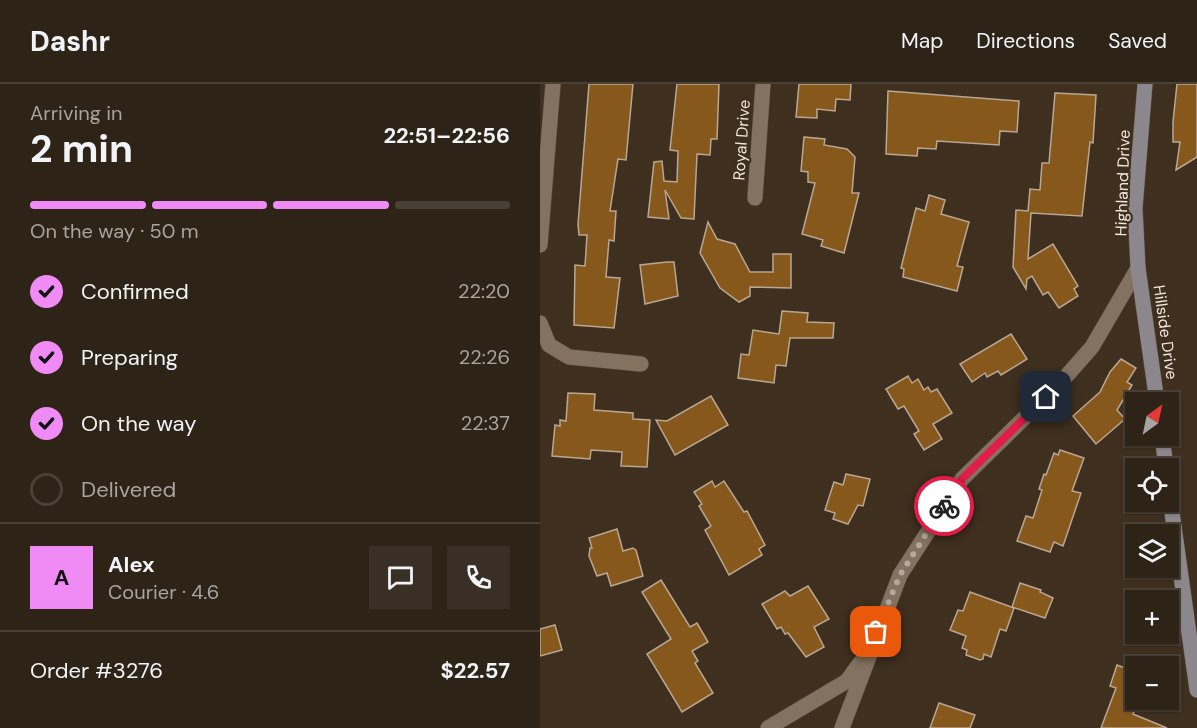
<!DOCTYPE html>
<meta charset="utf-8">
<style>
:root{--surface:#2e2317;--page:#3a2f24;--text:#f1f3f6;--muted:#a7a4a1;--line:#494036;--accent:#f08bf5}
body{margin:0;font-family:"DM Sans",sans-serif;background:var(--page);color:var(--text);height:100vh;display:flex;flex-direction:column;font-size:22px;white-space:nowrap}
*{box-sizing:border-box;margin:0}
p{font-size:20px;color:var(--muted)}
.icon{flex:none;width:33px;height:33px;fill:none;stroke:currentColor;stroke-width:2;stroke-linecap:round;stroke-linejoin:round}
.map{position:relative;flex:1;overflow:hidden}
.sheet{display:flex;flex-direction:column;background:var(--surface);width:540px}
.sheet>*{flex:none}
.needle{width:39px;rotate:33deg}
.tools{position:absolute;left:585px;top:308px;display:grid;gap:12px}
.tools a{display:grid;place-items:center;width:54px;height:54px;border-radius:0px;background:var(--surface);box-shadow:0 2px 4px #0004,0 0 0 2px var(--line);font-size:30px}
.pin{position:absolute;display:grid;place-items:center;width:51px;height:51px;color:#fff;margin:-26px;border-radius:12px;box-shadow:0 3px 9px #0006}
.courier{position:absolute;display:grid;place-items:center;width:60px;height:60px;margin:-30px;border:4px solid #e11d48;border-radius:50%;background:#fff;color:#222;box-shadow:0 2px 8px #0007}
.summary em{font-style:normal;font-weight:700}
.summary div{display:flex;flex-direction:column-reverse}
.summary{display:flex;align-items:center;justify-content:space-between;height:102px;padding:0 30px}
h1{font-size:39px;font-weight:700;line-height:45px}
.bar{display:grid;grid-template-columns:repeat(4,1fr);gap:9px 6px;align-content:center;height:72px;padding:0 30px}
.bar i{height:8px;border-radius:4px;background:var(--line)}
.bar .active{background:var(--accent)}
.bar p{grid-column:span 4}
.line{display:flex;align-items:center;gap:15px;padding:0 30px;border-top:2px solid var(--line)}
.line div{flex:1}
.round{display:grid;place-items:center;flex:none;width:63px;height:63px;border-radius:0px;background:var(--page)}
ol{padding:0 30px;list-style:none}
li{display:flex;align-items:center;gap:18px;height:66px}
li p{margin-inline-start:auto}
li .icon{padding:6px;border-radius:50%;background:var(--accent);color:#111;stroke-width:4}
li:last-child{color:var(--muted)}
li i{width:33px;height:33px;border:3px solid var(--line);border-radius:50%}
header{display:flex;align-items:center;gap:36px;box-sizing:border-box;height:84px;padding:0 30px;background:var(--surface);border-bottom:2px solid var(--line)}
header strong{font-size:28px}
nav{display:flex;gap:33px;margin-inline-start:auto;font-size:21px}
main{display:flex;flex:1;min-height:0}
.map>svg:first-child{display:block}
</style>
<header>
<strong>Dashr</strong>
<nav><a>Map</a><a>Directions</a><a>Saved</a></nav>
</header>
<main>
<section class="sheet">
<div class="summary"><div><h1>2 min</h1><p>Arriving in</p></div><em>22:51–22:56</em></div>
<div class="bar"><i class="active"></i><i class="active"></i><i class="active"></i><i></i><p>On the way · 50 m</p></div>
<ol>
<li><svg class="icon" aria-label="check" viewBox="0 0 24 24"><path d="M5 12l5 5 9-10"/></svg>Confirmed<p>22:20</p></li>
<li><svg class="icon" aria-label="check" viewBox="0 0 24 24"><path d="M5 12l5 5 9-10"/></svg>Preparing<p>22:26</p></li>
<li><svg class="icon" aria-label="check" viewBox="0 0 24 24"><path d="M5 12l5 5 9-10"/></svg>On the way<p>22:37</p></li>
<li><i></i>Delivered</li>
</ol>
<div class="line" style="height:108px"><b class="round" style="background:var(--accent);color:#111">A</b><div><b>Alex</b><p>Courier · 4.6</p></div><a class="round"><svg class="icon" aria-label="chat" viewBox="0 0 24 24"><path d="M4 5h16v11H9l-5 4z"/></svg></a><a class="round"><svg class="icon" aria-label="phone" viewBox="0 0 24 24"><path d="M5 4h4l2 5-3 2q2 4 5 5l2-3 5 2v4C11 20 4 13 5 4z"/></svg></a></div>
<div class="line" style="height:78px"><div>Order #3276</div><b>$22.57</b></div>
</section>
<div class="map">
<svg width="657" height="644" viewBox="0 0 657 644">
<rect width="100%" height="100%" fill="#3e2f1f"/>
<g fill="#87581c" stroke="#b9a794" stroke-width="1.5">
<path d="M49,0H93L86,76L78,75L70,127H76L74,157L69,156L66,193L80,194L74,244L34,241L35,181L45,182L47,151H39L38,140Z"/>
<path d="M137,0H179L177,55H171L170,71L157,70L154,135L141,134L125,106L129,135L108,133L114,78L122,77L124,97L137,98L138,67L130,66Z"/>
<path d="M259,0H311L310,16L296,15L295,27L277,25V34L256,33Z"/>
<path d="M637,0H657V73L636,86L640,58H633V38Z"/>
<path d="M348,7L479,17L477,48L460,47L459,61L397,57L396,65L378,64L377,72L346,70Z"/>
<path d="M515,9L556,11L553,59L550,58L542,132L491,129L488,175L513,160L538,202L534,205L538,212L519,224L508,208L503,211L492,192L487,195L486,205L473,183L476,126L488,127L490,105L500,106L502,79H509Z"/>
<path d="M264,53L285,55L284,61L307,65L315,73L312,109H319L304,169L281,162L283,156L262,150L275,99L268,98V88L261,87Z"/>
<path d="M389,111L405,116L401,130L429,138L417,182L423,183L417,207L363,193L364,185L361,184L376,124L385,127Z"/>
<path d="M168,138L177,155L195,160L210,188H233V170H251V204L210,203V212L199,218L180,204L160,169Z"/>
<path d="M127,178H134L138,212L105,220L100,181Z"/>
<path d="M242,227L268,229L267,238L294,239L293,254H250L246,282L236,281L234,299L198,294L201,270L209,271L213,246L239,250Z"/>
<path d="M471,250L487,275L461,291L458,287L447,293L445,289L432,298L420,280Z"/>
<path d="M581,275L596,284L587,298L592,301L577,326L585,335L556,360L533,332L560,308L570,288Z"/>
<path d="M368,292L372,299L378,295L384,306L388,303L391,308L397,305L412,329L393,340L402,355L384,366L374,350L379,347L364,322L358,325L346,305Z"/>
<path d="M28,309L55,310L54,326L93,329V335L110,336L107,383L81,382L82,368L51,366L50,375L12,372L15,341L20,342V336L26,337Z"/>
<path d="M171,312L188,341L135,371L116,336L127,337Z"/>
<path d="M520,366L544,374L532,407L541,409L523,462L514,458L510,468L477,457L486,432L493,434L502,406L499,405L504,390L506,391L514,369L518,371Z"/>
<path d="M306,390L330,395L323,422L318,421L308,440L293,435L295,429L285,426L294,398L303,401Z"/>
<path d="M172,397L175,403L184,397L204,428L207,427L225,461L219,465L222,471L189,491L165,446L171,442L159,422L162,420L154,408Z"/>
<path d="M77,445L83,467L93,464L96,466L103,492L71,502L67,489L57,492L49,472L50,464H52L49,454Z"/>
<path d="M121,496L150,543L157,539L168,558L152,567L158,577L155,579L173,609L142,628L107,570L131,555L102,508Z"/>
<path d="M480,499L501,506L500,508L513,514L505,534L472,523Z"/>
<path d="M268,502L289,535L274,543L284,563L266,573L248,549L245,550L241,543L237,545L222,520L245,507L250,512Z"/>
<path d="M430,508L474,524L466,547L460,545L451,573L444,570L443,575L440,576L426,571L427,566L422,564L426,552L410,546L418,526L423,527Z"/>
<path d="M15,541L22,566L0,572V545Z"/>
<path d="M577,581L596,588V623L593,630L627,644H561L576,604L570,602Z"/>
<path d="M399,619L435,631L430,644H390Z"/>
</g>
<g fill="none" stroke-linecap="round" stroke-linejoin="round">
<g stroke="#594d3f" stroke-width="16">
<g id="street">
<path d="M215,114L223,0"/>
<path d="M0,161L13,0"/>
<path d="M0,239L9,261L29,273L101,280"/>
<path d="M228,644L307,597L320,579"/>
<path d="M302,644L360,491L422,395L522,297L552,263L598,184"/>
</g>
</g>
<g stroke="#594d3f" stroke-width="16">
<g id="secondary">
<path d="M605,0L595,124L598,184L617,318"/>
<path d="M622,351L626,384"/>
<path d="M628,400L657,606"/>
</g>
</g>
<use href="#street" stroke="#837260" stroke-width="15"/>
<use href="#secondary" stroke="#8c868d" stroke-width="15"/>
</g>
<g fill="none" stroke-linecap="round" stroke-linejoin="round">
<path stroke="#b2a79a" stroke-width="6" stroke-dasharray="0 10.8" d="M336,548L360,491L404,422"/>
<path stroke="#e11d48" stroke-width="8" d="M404,422L422,395L506,313"/>
</g>
<g text-anchor="middle" stroke-width="4.5" stroke-linejoin="round" paint-order="stroke">
<g font-size="16" fill="#f1e7dd" stroke="#3e2f1f">
<text transform="translate(201 56) rotate(-86)" y="6">Royal Drive</text>
<text transform="translate(582 99) rotate(-88)" y="6">Highland Drive</text>
<text transform="translate(626 248) rotate(82)" y="6">Hillside Drive</text>
</g>
</g>
</svg>
<div class="tools">
<a><svg class="needle" viewBox="-14 -14 28 28"><path d="M0-13l5 13h-10z" fill="#e53935"/><path d="M0 13l5-13h-10z" fill="#a7a4a1"/></svg></a>
<a><svg class="icon" aria-label="locate" viewBox="0 0 24 24"><circle cx="12" cy="12" r="6"/><path d="M12 2v4M12 18v4M2 12h4M18 12h4"/></svg></a>
<a><svg class="icon" aria-label="layers" viewBox="0 0 24 24"><path d="M12 4l9 5-9 5-9-5zM3 14l9 5 9-5"/></svg></a>
<a>+</a>
<a>−</a>
</div>
<div class="pin" style="left:336px;top:548px;background:#ea580c"><svg class="icon" aria-label="bag" viewBox="0 0 24 24"><path d="M5 8h14l-1 12H6zM9 8a3 3 0 0 1 6 0"/></svg></div>
<div class="pin" style="left:506px;top:313px;background:#1f2937"><svg class="icon" aria-label="home" viewBox="0 0 24 24"><path d="M3 11l9-7 9 7M6 9v11h12V9"/></svg></div>
<div class="courier" style="left:404px;top:422px"><svg class="icon" aria-label="bike" viewBox="0 0 24 24"><circle cx="6" cy="16" r="4"/><circle cx="18" cy="16" r="4"/><path d="M6 16l4-8h5l3 8M10 8l3 8H6M13 5h3"/></svg></div>
</div>
</main>
